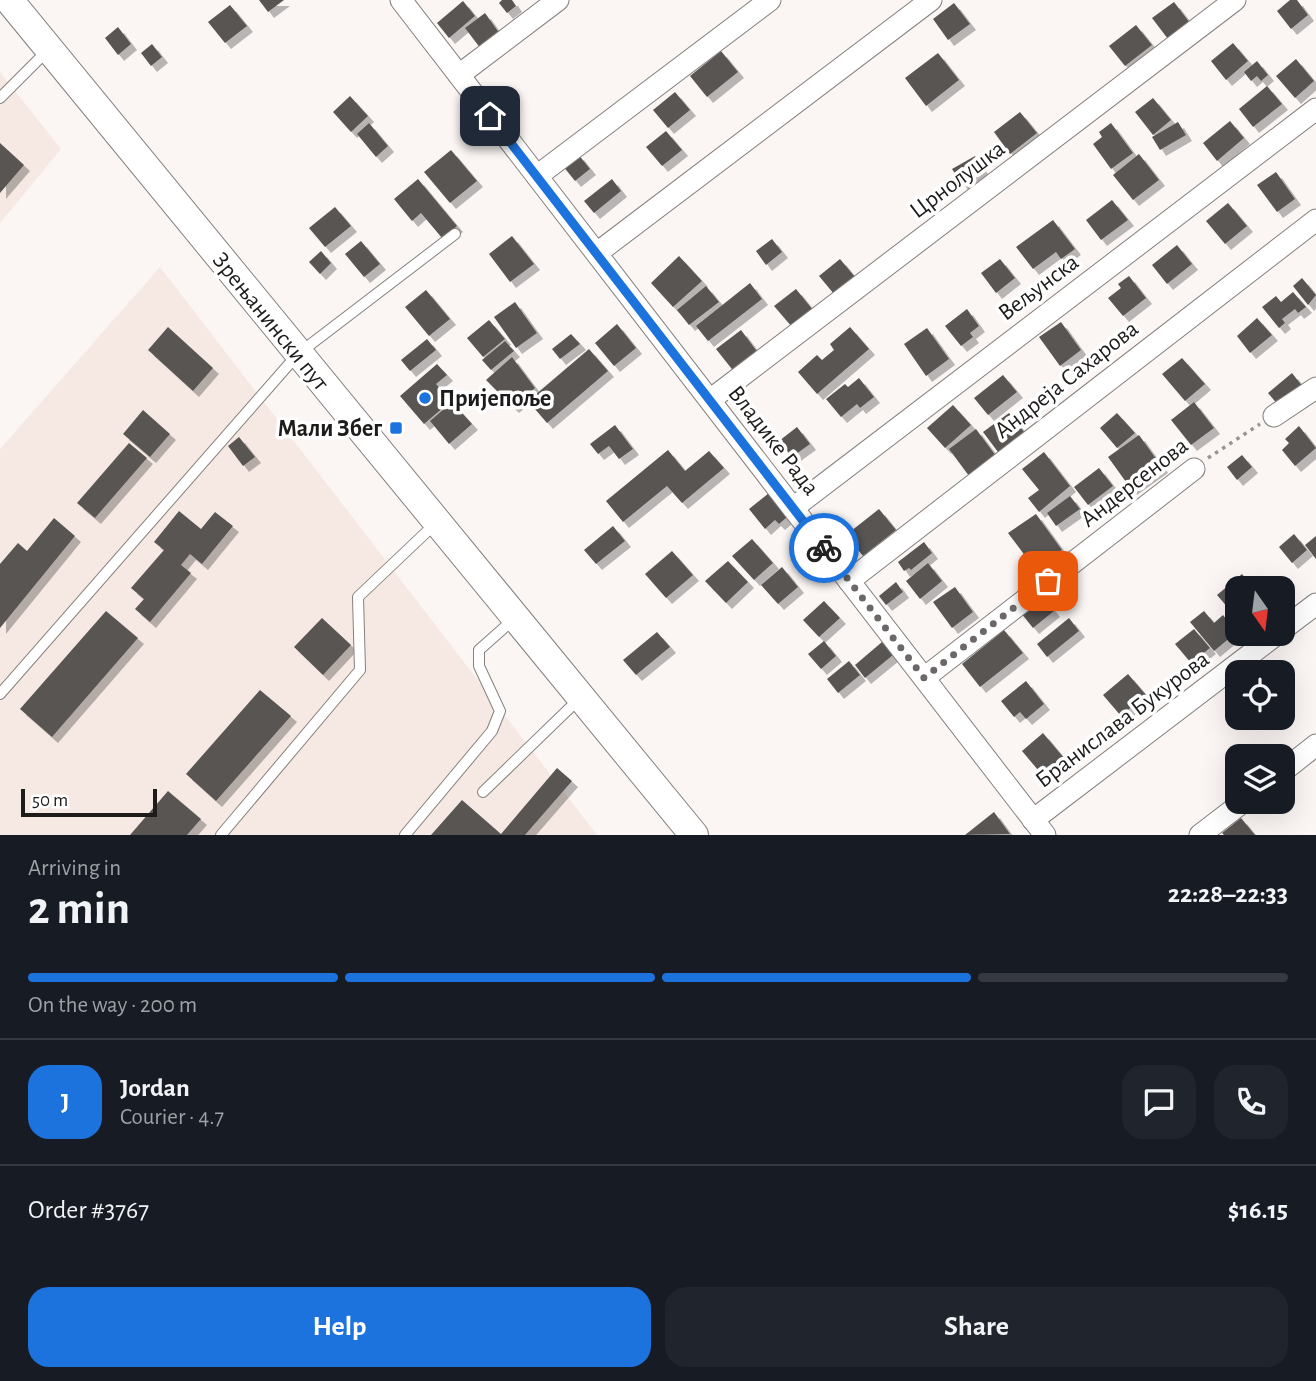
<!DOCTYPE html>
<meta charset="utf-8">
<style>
:root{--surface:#171b24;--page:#20242c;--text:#f1f3f6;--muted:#9ea1a6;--line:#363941;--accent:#1c73dd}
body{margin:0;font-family:"Alegreya Sans",sans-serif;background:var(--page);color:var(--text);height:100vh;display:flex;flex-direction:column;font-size:26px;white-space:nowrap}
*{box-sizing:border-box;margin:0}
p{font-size:23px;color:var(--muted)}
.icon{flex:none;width:38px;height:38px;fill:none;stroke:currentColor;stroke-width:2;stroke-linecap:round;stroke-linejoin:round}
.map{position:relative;height:835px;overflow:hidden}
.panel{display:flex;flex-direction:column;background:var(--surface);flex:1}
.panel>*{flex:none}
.needle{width:46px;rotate:166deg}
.controls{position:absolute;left:1225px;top:576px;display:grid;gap:14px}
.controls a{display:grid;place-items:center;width:70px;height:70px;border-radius:14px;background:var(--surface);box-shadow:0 7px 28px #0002;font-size:35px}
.scale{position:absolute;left:21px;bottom:18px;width:136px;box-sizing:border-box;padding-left:7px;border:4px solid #1e1c1b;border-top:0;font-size:19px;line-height:24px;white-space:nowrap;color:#1e1c1b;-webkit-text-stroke:5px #fff;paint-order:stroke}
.pin{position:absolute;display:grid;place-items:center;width:60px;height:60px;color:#fff;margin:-30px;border-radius:14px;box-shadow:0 4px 10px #0006}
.courier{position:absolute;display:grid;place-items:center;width:70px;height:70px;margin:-35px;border:5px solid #1c73dd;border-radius:50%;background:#fff;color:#222;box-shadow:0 2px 9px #0007}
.overview em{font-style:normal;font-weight:700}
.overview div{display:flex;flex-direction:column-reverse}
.overview{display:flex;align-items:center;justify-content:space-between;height:119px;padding:0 28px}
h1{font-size:46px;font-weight:700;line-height:52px}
.bar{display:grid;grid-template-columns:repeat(4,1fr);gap:10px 7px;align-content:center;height:84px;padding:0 28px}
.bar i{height:9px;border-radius:5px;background:var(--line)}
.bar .current{background:var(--accent)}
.bar p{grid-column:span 4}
.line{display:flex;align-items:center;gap:18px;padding:0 28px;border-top:2px solid var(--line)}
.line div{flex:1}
.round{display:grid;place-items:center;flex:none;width:74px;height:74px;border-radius:21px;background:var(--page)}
.action{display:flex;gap:14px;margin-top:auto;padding:14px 28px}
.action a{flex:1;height:80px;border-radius:21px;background:var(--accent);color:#fff;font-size:28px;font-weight:700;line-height:80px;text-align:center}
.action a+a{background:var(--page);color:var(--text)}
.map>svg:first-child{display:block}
</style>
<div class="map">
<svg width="1316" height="835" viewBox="0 0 1316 835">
<defs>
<filter id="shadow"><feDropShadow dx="6" dy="6" stdDeviation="0" flood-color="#0004"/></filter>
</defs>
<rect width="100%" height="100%" fill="#fbf6f4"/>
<g fill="#f6e9e3">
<path d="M0,72L61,149L0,223Z"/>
<path d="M160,267L597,835H0V449Z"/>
</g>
<g fill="#595553" filter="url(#shadow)">
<path d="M259,0H284L268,12Z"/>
<path d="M502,0H512L516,6L507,13L499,3Z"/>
<path d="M1290,0H1297L1308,15L1291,29L1277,11Z"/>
<path d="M463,1L475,16L449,38L437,23Z"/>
<path d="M1174,2L1190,23L1168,39L1152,18Z"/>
<path d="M954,3L970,24L948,40L933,19Z"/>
<path d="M230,5L247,26L225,43L208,22Z"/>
<path d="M485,13L500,34L481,49L465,28Z"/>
<path d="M1136,25L1152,45L1125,66L1109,46Z"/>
<path d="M118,27L131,44L118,55L105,38Z"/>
<path d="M1233,43L1248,61L1226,80L1211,61Z"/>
<path d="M152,44L162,57L151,66L141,53Z"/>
<path d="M721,51L738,72L707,97L690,76Z"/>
<path d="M938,53L959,80L926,106L905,78Z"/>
<path d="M1296,59L1314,81L1295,98L1276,76Z"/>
<path d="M1257,61L1268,75L1261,81L1257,76L1251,81L1244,72Z"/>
<path d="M1267,86L1282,104L1253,127L1239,109Z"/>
<path d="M675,92L690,110L668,128L653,110Z"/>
<path d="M350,96L368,116L351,132L333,112Z"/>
<path d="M1153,98L1171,120L1153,135L1135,112Z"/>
<path d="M1020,112L1037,133L1010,154L994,132Z"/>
<path d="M1230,121L1244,138L1217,161L1203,143Z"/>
<path d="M1178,122L1186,135L1160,150L1152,137Z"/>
<path d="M369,123L388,146L376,157L357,134Z"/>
<path d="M1111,123L1133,153L1111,169L1093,144L1102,137L1099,132Z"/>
<path d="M666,131L682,150L662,166L646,147Z"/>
<path d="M0,143L24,165L0,193Z"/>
<path d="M451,150L477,181L450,203L424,172Z"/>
<path d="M578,154L590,169L575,181L563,166Z"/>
<path d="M1139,154L1159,180L1133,200L1113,175Z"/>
<path d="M975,156L984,172L962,184L952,169Z"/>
<path d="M1276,172L1295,199L1277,212L1257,185Z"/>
<path d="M418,179L457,226L442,238L421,213L412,221L394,199Z"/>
<path d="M612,179L621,191L594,213L584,201Z"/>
<path d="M1112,200L1128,220L1101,240L1086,220Z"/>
<path d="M1228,203L1247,226L1225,244L1206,221Z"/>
<path d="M335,207L351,226L325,247L309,228Z"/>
<path d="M1053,220L1075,249L1061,259L1056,252L1033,269L1016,247Z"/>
<path d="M512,236L534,264L510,282L489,254Z"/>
<path d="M772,239L782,252L766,265L756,251Z"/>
<path d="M361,241L380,264L364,277L345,254Z"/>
<path d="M1177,245L1192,264L1167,284L1152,265Z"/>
<path d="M321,251L331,263L320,274L309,262Z"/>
<path d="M679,256L702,281L673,307L651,283Z"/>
<path d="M840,259L855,277L834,294L819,276Z"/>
<path d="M1000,259L1015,278L996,293L981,273Z"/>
<path d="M1129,276L1146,298L1123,316L1108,298L1121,288L1118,284Z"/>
<path d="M1302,278L1316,295L1308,305L1293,286Z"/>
<path d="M750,283L762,299L708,341L696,326Z"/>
<path d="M706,286L719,302L689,325L677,310Z"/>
<path d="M796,289L813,310L792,327L774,306Z"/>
<path d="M426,290L450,319L429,336L405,307Z"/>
<path d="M1293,292L1306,307L1298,313L1295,309L1282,319L1285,323L1279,328L1262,307L1276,296L1281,302Z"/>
<path d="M515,302L537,333L516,348L494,317Z"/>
<path d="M967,309L979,326L970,333L973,337L961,346L945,326Z"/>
<path d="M1257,318L1272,335L1250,353L1237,336Z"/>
<path d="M489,320L505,339L483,357L467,338Z"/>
<path d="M1061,322L1081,350L1060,366L1039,337Z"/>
<path d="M617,324L636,348L614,366L595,343Z"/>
<path d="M168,327L213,368L193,391L148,350Z"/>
<path d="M850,327L869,349L817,394L798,372L817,355L822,360L834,350L830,344Z"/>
<path d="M927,328L949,359L926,376L904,344Z"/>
<path d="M741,330L759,354L735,373L716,349Z"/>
<path d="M571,334L580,344L560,359L552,349Z"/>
<path d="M427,339L436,350L410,371L401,360Z"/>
<path d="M505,341L514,351L491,370L482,360Z"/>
<path d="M589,349L608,371L547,423L528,401Z"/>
<path d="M512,357L535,388L513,407L486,380Z"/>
<path d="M1182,358L1205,384L1185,401L1162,374Z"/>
<path d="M437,364L447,375L436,384L451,401L424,424L400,396Z"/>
<path d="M1292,373L1303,387L1279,406L1268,393Z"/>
<path d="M1003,375L1017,392L988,415L974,398Z"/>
<path d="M859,378L874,397L860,408L857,404L841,417L826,399L845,384L848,387Z"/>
<path d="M452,402L472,424L449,444L430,421Z"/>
<path d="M1194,402L1214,428L1191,445L1171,420Z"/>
<path d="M953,405L971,425L945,448L927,428Z"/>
<path d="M143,410L170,434L150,457L123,434Z"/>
<path d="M1009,413L1025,433L998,452L983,432Z"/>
<path d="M1117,413L1135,433L1117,448L1100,428Z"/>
<path d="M615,425L633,449L619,459L609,446L598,454L590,444Z"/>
<path d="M1299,426L1316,448L1295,466L1282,450L1289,443L1285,439Z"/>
<path d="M797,427L810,444L792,457L779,441Z"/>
<path d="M976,429L999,460L972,480L949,449Z"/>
<path d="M1139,435L1162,467L1131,489L1108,457Z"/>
<path d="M239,437L255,457L243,466L228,446Z"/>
<path d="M129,443L147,458L95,518L77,503Z"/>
<path d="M668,450L685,471L709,451L724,468L682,503L667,486L623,522L606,501Z"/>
<path d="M1044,452L1070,486L1039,512L1028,498L1039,490L1022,469Z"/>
<path d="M1242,455L1252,467L1237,480L1227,467Z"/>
<path d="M1099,468L1113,486L1088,505L1074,487Z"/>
<path d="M774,489L793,512L779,524L775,520L765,529L749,509Z"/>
<path d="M1070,496L1080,509L1056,526L1047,513Z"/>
<path d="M879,509L896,530L863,556L846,535Z"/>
<path d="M179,511L201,529L215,512L233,526L202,564L190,554L181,565L191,573L150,622L135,609L144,599L131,588L164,550L154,542Z"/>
<path d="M1036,514L1062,550L1035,569L1008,533Z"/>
<path d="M54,518L75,536L0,628V564L18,543L27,551Z"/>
<path d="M613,526L625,541L596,564L584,550Z"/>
<path d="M1294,534L1307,550L1292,563L1279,547Z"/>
<path d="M1316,536V559L1305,545Z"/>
<path d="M752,539L773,563L754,580L732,556Z"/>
<path d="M924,542L932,553L911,570L909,568L904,571L898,562Z"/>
<path d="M672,551L693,575L666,598L645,574Z"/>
<path d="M728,561L748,582L726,603L705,581Z"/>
<path d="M928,563L942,581L920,599L906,581Z"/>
<path d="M782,567L798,587L778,604L761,585Z"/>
<path d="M1242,574L1254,588H1237V602L1229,609L1217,595Z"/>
<path d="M896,582L903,592L886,605L879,596Z"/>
<path d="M955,587L973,612L952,628L933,602Z"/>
<path d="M1042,596L1054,611L1033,628L1021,613Z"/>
<path d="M824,601L840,618L819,637L803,620Z"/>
<path d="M106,611L138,638L52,737L20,709Z"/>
<path d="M1204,611L1214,623L1223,615L1237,632L1214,651L1190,622Z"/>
<path d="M322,618L351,645L323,675L294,647Z"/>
<path d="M1069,618L1079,631L1047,657L1037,644Z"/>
<path d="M1194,629L1210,648L1191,663L1175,644Z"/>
<path d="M1004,630L1023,653L980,687L962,664Z"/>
<path d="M657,632L670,647L636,675L623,660Z"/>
<path d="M824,641L836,656L821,669L808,654Z"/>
<path d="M882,642L893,655L865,678L855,665Z"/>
<path d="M849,661L860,675L838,693L827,679Z"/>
<path d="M1128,674L1146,695L1121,716L1103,695Z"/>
<path d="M1026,681L1044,704L1026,719L1020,712L1014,717L1001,701Z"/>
<path d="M260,690L291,716L216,801L186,774Z"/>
<path d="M1043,733L1064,758L1043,776L1022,751Z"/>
<path d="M557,768L572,781L525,835H431L462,800L501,834Z"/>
<path d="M168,791L201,819L187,835H130Z"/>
<path d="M994,812L1010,834L965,835Z"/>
<path d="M1241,818L1255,835H1224L1222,833Z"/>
</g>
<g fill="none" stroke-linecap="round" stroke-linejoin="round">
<g stroke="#85807e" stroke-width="12">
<g id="lane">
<path d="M0,98L49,49"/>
<path d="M0,694L298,354L455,234"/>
<path d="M483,792L580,698"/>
<path d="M221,835L360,670L358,597L437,522"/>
<path d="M405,835L492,731L500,711L479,666V650L515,618"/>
</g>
</g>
<g stroke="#85807e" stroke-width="23">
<g id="street">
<path d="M401,0L1045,835"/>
<path d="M459,75L558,0"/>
<path d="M537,176L770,0"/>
<path d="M597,253L931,0"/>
<path d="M710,400L1235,0"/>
<path d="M1274,416L1316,388"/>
<path d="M793,508L1316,109"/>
<path d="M849,581L1316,220"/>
<path d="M1283,629L1316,604"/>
<path d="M924,678L1194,469"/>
<path d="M1283,771L1316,745"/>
<path d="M1033,820L1277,634"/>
<path d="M1200,835L1243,802"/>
</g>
</g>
<g stroke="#85807e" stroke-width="30">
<path id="secondary" d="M9,0L694,835"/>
</g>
<path stroke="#989493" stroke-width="3.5" stroke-dasharray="3.5 5" stroke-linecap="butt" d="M1208,458L1260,424"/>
<use href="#lane" stroke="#fff" stroke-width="10"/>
<use href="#street" stroke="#fff" stroke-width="21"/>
<use href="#secondary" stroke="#fff" stroke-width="28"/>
</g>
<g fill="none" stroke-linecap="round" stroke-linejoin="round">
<path stroke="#6b6867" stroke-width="7" stroke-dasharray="0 12.6" d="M824,548L924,678L1048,581"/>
<path stroke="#1c73dd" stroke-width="9" d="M490,116L824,548"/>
</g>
<g fill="#1c73dd" stroke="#fff" stroke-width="2.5">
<circle cx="425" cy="398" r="7"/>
<rect x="389" y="421" width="14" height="14" rx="3.5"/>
</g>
<g text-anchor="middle" stroke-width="7" stroke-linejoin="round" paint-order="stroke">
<g font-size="24" fill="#1e1c1b" stroke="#fff">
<text transform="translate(957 179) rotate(-37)" y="8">Црнолушка</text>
<text transform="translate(1038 287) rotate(-37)" y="8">Вељунска</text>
<text transform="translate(271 321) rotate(51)" y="8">Зрењанински пут</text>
<text transform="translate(1066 379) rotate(-38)" y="8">Андреја Сахарова</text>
<text transform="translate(774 440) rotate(52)" y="8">Владике Рада</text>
<text transform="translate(1134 482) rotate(-38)" y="8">Андерсенова</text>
<text transform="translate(1122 719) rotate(-37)" y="8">Бранислава Букурова</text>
</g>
<g font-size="24" font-weight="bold" fill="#1e1c1b" stroke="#fff" text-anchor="start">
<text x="439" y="406">Пријепоље</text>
<text x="382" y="436" text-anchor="end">Мали Збег</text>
</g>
</g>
</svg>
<div class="controls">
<a><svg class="needle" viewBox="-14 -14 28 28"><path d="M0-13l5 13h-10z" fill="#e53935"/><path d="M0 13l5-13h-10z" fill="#9ea1a6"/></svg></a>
<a><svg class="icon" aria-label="locate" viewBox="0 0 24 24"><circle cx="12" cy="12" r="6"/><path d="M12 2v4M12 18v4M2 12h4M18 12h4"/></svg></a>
<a><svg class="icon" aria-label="layers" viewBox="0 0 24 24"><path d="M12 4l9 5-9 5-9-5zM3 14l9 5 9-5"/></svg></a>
</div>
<div class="scale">50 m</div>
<div class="pin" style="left:1048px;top:581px;background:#ea580c"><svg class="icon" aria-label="bag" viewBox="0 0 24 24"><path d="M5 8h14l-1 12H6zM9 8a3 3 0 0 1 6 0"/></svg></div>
<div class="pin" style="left:490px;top:116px;background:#1f2937"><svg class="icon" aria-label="home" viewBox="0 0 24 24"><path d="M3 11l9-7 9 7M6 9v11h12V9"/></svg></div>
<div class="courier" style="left:824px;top:548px"><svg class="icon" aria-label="bike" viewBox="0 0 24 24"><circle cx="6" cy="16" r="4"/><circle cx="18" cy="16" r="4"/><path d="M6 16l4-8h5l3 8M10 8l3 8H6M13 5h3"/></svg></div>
</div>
<section class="panel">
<div class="overview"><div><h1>2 min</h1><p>Arriving in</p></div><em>22:28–22:33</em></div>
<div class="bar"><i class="current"></i><i class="current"></i><i class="current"></i><i></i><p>On the way · 200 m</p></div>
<div class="line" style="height:126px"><b class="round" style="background:var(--accent);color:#fff">J</b><div><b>Jordan</b><p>Courier · 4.7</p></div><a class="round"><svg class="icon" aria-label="chat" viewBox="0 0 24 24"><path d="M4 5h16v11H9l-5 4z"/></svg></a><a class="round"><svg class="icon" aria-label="phone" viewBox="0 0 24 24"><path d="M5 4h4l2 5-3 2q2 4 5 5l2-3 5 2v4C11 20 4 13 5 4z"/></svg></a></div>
<div class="line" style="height:91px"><div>Order #3767</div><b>$16.15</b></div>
<div class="action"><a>Help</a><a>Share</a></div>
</section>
